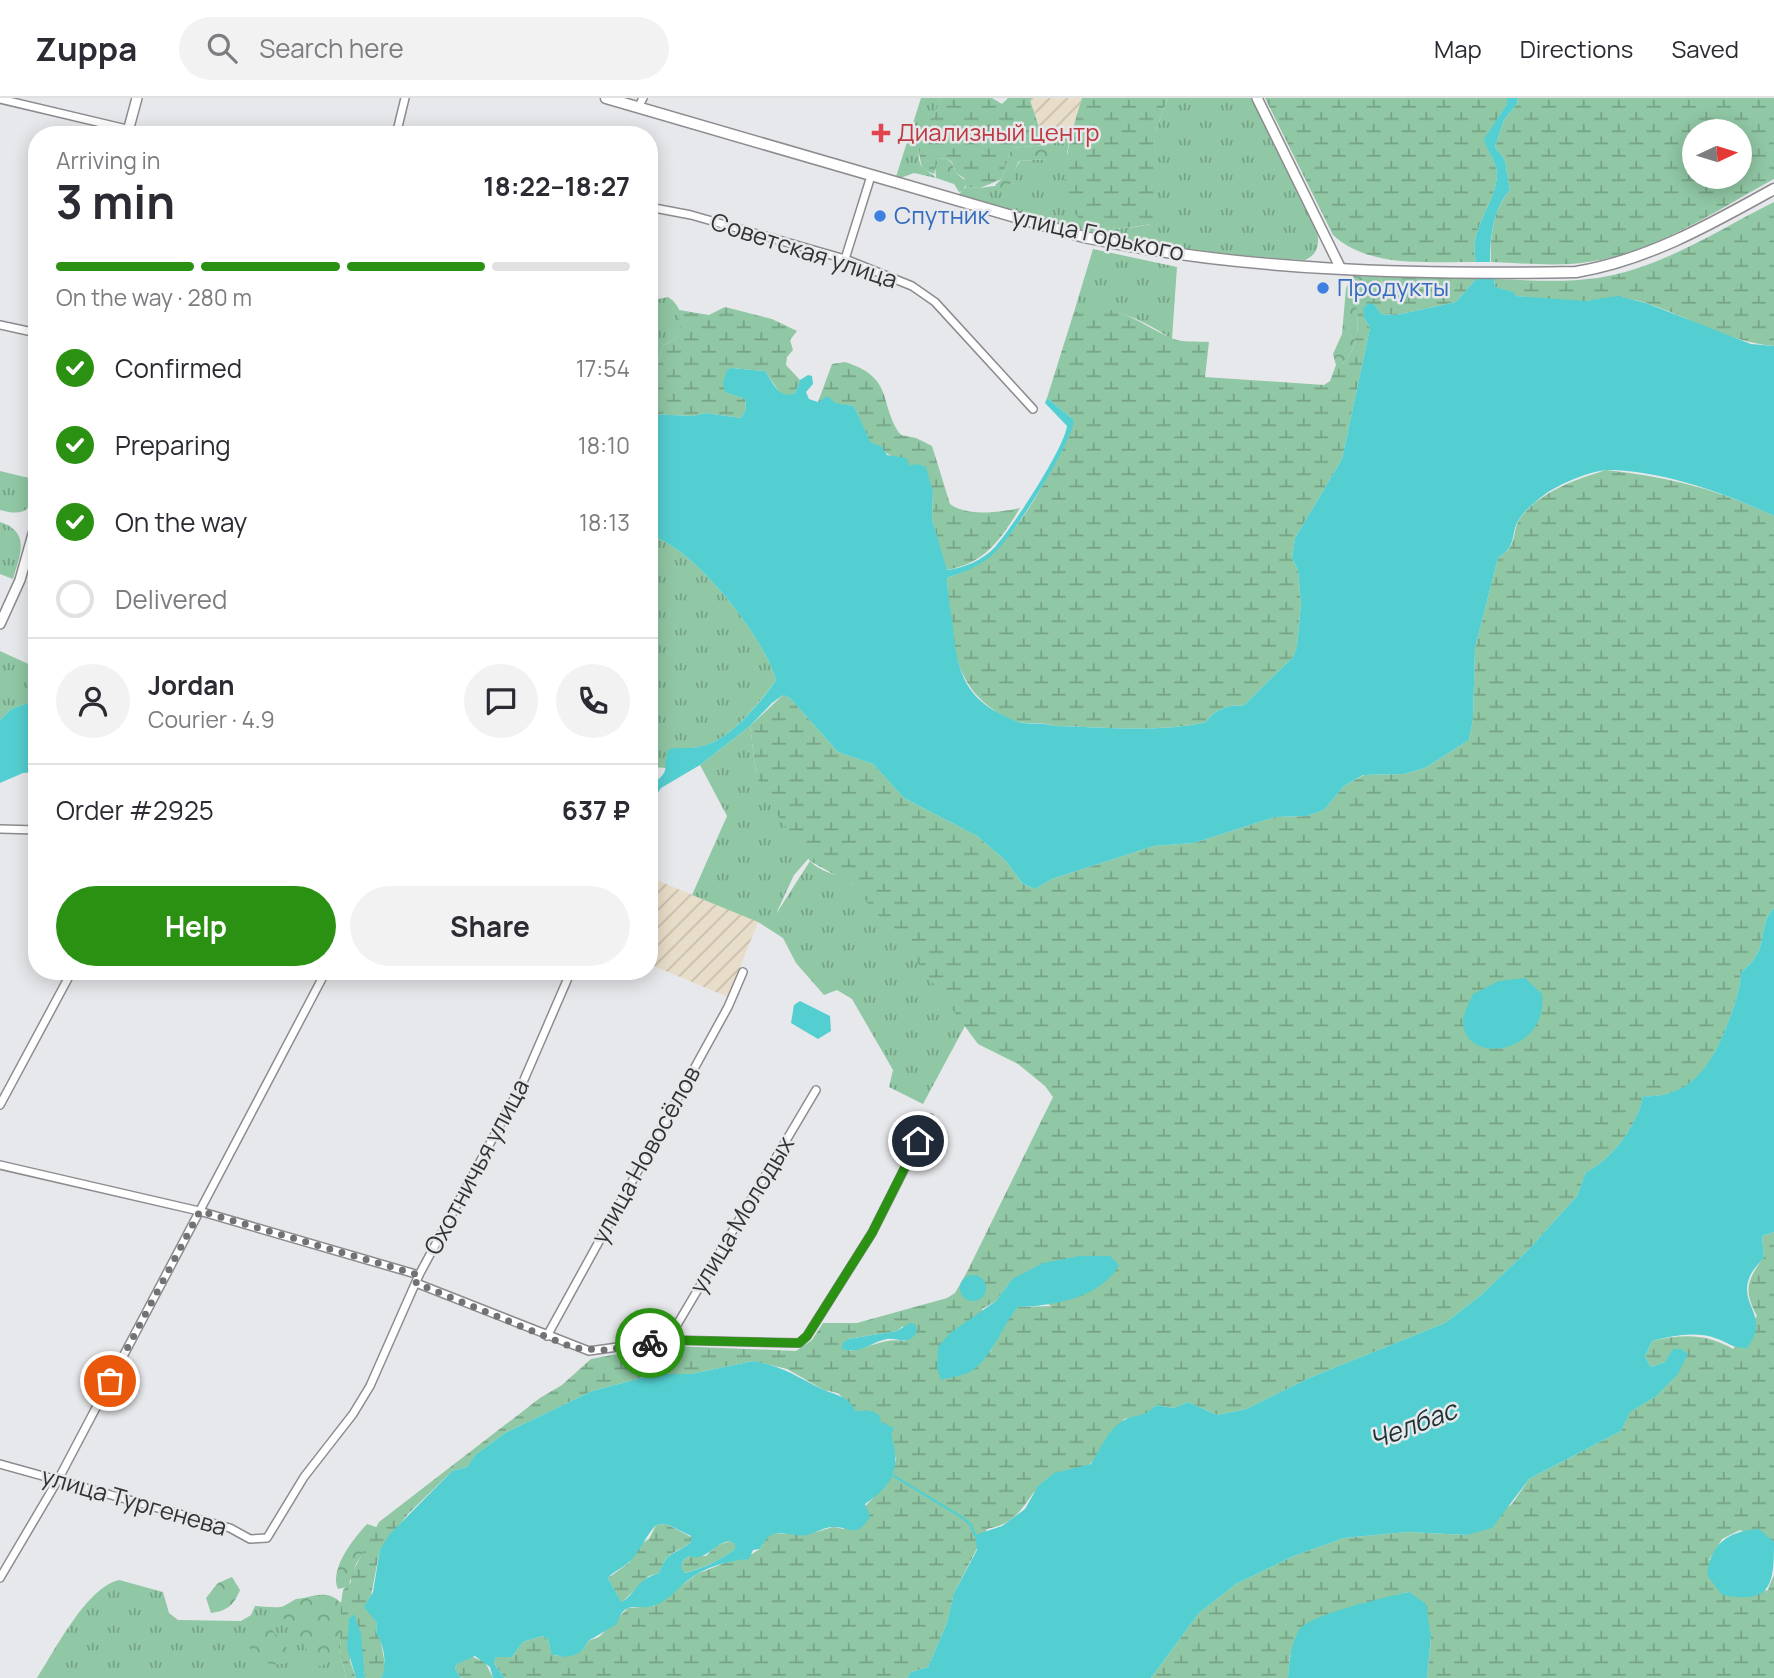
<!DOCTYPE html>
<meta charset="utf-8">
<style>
:root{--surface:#fff;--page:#f2f2f3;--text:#2b2b33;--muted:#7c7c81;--line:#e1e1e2;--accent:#2a9113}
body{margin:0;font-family:Manrope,sans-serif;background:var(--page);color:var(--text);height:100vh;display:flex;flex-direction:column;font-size:26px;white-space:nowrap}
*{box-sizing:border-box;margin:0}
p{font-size:23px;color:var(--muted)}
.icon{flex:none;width:38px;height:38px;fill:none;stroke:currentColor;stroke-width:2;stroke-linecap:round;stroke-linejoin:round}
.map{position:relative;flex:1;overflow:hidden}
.panel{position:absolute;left:28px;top:28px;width:630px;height:854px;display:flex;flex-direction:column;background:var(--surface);border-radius:28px;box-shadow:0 4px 18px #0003}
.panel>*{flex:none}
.needle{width:46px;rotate:86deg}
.fabs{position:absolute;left:1682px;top:21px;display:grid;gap:14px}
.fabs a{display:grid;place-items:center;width:70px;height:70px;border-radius:50%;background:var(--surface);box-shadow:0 4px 18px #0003;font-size:35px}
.pin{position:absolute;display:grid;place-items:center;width:60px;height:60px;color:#fff;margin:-30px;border:4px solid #fff;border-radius:50%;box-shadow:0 2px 7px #0007}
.courier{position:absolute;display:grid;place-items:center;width:70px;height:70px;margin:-35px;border:5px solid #2a9113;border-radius:50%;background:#fff;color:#222;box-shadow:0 2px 9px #0007}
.head em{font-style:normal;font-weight:700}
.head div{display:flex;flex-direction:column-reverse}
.head{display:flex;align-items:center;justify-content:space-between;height:119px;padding:0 28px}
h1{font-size:46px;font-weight:700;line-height:52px}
.bar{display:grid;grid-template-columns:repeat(4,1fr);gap:10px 7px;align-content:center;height:84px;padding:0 28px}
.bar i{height:9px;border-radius:5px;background:var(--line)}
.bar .on{background:var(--accent)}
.bar p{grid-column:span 4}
.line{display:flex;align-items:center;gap:18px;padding:0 28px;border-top:2px solid var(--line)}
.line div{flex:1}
.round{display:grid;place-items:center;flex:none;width:74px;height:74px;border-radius:37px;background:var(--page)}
ol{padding:0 28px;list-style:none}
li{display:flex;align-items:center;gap:21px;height:77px}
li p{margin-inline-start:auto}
li .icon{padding:7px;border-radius:50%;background:var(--accent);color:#fff;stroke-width:4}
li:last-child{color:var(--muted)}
li i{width:38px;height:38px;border:4px solid var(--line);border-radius:50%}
.button{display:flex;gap:14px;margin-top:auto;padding:14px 28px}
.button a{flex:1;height:80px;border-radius:42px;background:var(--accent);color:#fff;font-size:28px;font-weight:700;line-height:80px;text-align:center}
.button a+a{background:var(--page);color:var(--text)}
header{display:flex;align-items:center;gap:42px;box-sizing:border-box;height:98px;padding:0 35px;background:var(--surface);border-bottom:2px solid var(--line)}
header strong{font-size:33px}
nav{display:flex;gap:38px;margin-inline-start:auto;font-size:24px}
.search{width:490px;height:63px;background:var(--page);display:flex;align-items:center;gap:18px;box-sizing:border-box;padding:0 24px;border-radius:38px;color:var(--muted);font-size:26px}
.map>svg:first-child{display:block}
</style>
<header>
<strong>Zuppa</strong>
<div class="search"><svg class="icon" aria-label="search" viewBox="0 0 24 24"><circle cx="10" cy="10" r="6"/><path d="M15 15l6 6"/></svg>Search here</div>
<nav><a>Map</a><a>Directions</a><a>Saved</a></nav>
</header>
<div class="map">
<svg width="1774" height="1580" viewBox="0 0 1774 1580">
<defs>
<pattern id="industrial-furrows" width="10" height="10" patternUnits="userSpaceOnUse" patternTransform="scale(1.75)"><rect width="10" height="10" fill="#e8ddc8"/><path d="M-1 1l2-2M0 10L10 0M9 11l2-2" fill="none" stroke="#c7beac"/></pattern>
<pattern id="grass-tufts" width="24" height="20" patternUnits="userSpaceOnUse" patternTransform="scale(1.75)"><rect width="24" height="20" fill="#90c7a4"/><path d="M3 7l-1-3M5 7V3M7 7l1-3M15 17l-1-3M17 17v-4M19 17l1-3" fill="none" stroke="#76a286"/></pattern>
<pattern id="forest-crowns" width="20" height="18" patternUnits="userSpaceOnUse" patternTransform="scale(1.75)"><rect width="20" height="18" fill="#90c7a4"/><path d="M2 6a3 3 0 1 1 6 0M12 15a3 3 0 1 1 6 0" fill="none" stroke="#76a286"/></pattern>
<pattern id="wetland-marsh" width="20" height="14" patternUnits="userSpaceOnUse" patternTransform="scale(1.75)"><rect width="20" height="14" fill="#90c7a4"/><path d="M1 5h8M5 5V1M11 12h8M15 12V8" fill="none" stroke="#76a286"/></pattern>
</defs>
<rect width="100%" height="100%" fill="#e7e8eb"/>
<g fill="url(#industrial-furrows)">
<path d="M1032,0H1082L1071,36L1045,47L1030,1Z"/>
<path d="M649,779L758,824L728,899L649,866Z"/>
</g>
<g fill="url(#grass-tufts)">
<path d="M921,0H941L934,18L918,38C921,48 916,61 922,69C926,74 932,75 936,80L914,75L895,82Z"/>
<path d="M1168,0H1251L1316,130C1320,144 1319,156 1305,162C1239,158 1173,152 1108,138C1058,127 1008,111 958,97L966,89L980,90L1015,85V71L1020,63L1047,61L1045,47L1071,36L1067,55L1079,118C1103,134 1123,132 1151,126L1155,34Z"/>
<path d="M1093,151L1177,169L1172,241C1143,222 1109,204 1074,214Z"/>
<path d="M668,199C682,208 683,222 681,237L663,248L649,298L651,210L654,202Z"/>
<path d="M0,373L37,382C34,409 28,420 0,412Z"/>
<path d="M0,424C31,434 20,457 13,481L0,476Z"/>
<path d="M649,437C694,449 764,539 776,582C760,604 730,642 703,648C686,652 683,647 667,658L668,670L649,669Z"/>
<path d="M0,553L37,570V602L11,611L0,622Z"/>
<path d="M750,628L756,675L809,760L794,777L776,816L810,763C822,776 840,775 852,787C894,828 933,880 965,928L923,1006L889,989L893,972L852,901L837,892L824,897L796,865L783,840L758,824L692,797L727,718L700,667Z"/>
<path d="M119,1482L163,1494L169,1515L178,1522L241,1523L251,1517L255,1508C263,1508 277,1511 284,1508C301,1502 325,1488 341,1505L340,1552L346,1580H37C56,1551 86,1490 119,1482Z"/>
</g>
<g fill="url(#forest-crowns)">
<path d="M1045,47L1049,52L1047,61L1019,63L1015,71V85L1009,86L1002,92L995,87L1002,81L1011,50Z"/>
<path d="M946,60L952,65L956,75L967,84L963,93L959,94L954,86L936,80L935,67L938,61Z"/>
<path d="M1353,178L1380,179L1384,190L1356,207C1360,229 1358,252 1341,267H1336L1333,256L1342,236L1346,190Z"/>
<path d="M367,1426L376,1429V1435L356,1466L348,1489L338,1491C329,1471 354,1440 367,1426Z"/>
<path d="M232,1479L240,1492C234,1507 227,1513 211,1515L206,1500L218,1485Z"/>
<path d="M327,1497L341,1505L342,1539L335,1560L320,1569L282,1518L284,1508L296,1501Z"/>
<path d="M265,1523L290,1554L287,1565C269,1569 259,1564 249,1549L250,1532Z"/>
</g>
<g fill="url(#wetland-marsh)" fill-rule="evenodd">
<path d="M941,0H992L1002,6L1008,0H1032L1030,2L1045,47L1011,50L1002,81L980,90L966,89L964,80L956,75L952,64L946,60L938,61L934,76L924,72C919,66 918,42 918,32L934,18Z"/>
<path d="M1082,0H1168L1155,34L1154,113L1151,126C1040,149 1060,72 1082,0Z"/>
<path d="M1265,0H1507V6L1485,41C1487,54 1498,66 1497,78C1494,110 1468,131 1476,164C1428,163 1370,171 1333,137Z"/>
<path d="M1518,0H1774V81C1717,112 1654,155 1588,164C1556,169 1522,165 1491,164C1490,140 1493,111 1510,92L1505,62L1495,49L1504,22L1517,6ZM1694,33H1740V79H1694Z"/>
<path d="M1774,104V248C1728,244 1689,219 1646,205C1624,198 1608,201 1587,203C1563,204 1539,200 1516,198L1513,194L1495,189L1494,181C1528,182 1563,185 1597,180C1660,171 1718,132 1774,104Z"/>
<path d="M1380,179L1477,180L1456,204L1396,217L1381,216L1375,207L1364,220L1370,230L1342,361L1295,440L1292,460L1298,472L1301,505L1297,549L1293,559L1243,608C1229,606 1214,612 1206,624C1160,635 1101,629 1054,628C1040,623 1027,628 1012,622C950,594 951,540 947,480C1013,459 1048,381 1074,322L1047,300L1074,214C1114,202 1136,224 1171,240C1181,245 1197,243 1209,244L1205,279L1324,287L1330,283L1336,267H1341C1358,252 1360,229 1356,207L1364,200L1382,194L1383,185Z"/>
<path d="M725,209L772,221L797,233L790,242L793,252L787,259L786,267L800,282L795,295L788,298L780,295L765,273L732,270L726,294L745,301L746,311L741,320L706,315L693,318L649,316V298L663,248L681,237L679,212L709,217Z"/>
<path d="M845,264C896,280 878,307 901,337L916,340L932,348L950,406C967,419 1001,414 1020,410C1001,441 985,466 946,472L932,421L933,394L910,369L871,346L854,308L818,304L832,266Z"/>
<path d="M1606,372C1664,378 1722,392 1774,418V810C1755,830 1772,851 1741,874C1740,893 1734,909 1727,927C1712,967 1690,1001 1643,998C1638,1026 1612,1062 1586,1074L1577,1098L1529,1151L1480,1198L1445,1225L1309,1280L1246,1311L1217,1317L1188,1304L1174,1310L1156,1307L1146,1318L1124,1321C1114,1334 1104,1354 1091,1365C1082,1373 1062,1370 1051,1378C1023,1397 1027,1423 987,1431L954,1495L947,1525L928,1569L911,1574L907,1580H505L494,1566L496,1559H512L523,1544L542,1538L548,1541L551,1555C562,1562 572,1556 583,1552L588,1543L599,1539L628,1510L654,1508L697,1476L732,1462H742L760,1451L766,1440L773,1435L806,1437L833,1429L844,1431L873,1400L896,1362L888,1328L856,1313L838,1295L824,1292L787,1271L753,1263L691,1276H656L592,1293L505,1335L475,1357L467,1369L452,1373L408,1416L380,1451L368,1513L377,1525L376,1535L380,1539L386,1572L381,1580H365L363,1562L349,1521L350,1563L356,1580H346L340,1552L341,1505L343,1492L351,1484V1477L379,1424L540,1300L562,1287L591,1261L633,1253L674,1248L796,1253L812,1242L823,1225H857L947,1200L955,1195L967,1174L1053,999L1045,988L1018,966L978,946L906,849L851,786L810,763L763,696L756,675L750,628L783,597L790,600L838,654L873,666L904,700L977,738L1005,762L1023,786L1035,791L1052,781L1154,748L1194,745L1275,719L1307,718L1324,712L1344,688L1364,677L1404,676L1425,670L1469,642L1473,621L1475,550L1498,460C1520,447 1510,434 1521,419C1541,393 1575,382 1606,372ZM1012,1181L1051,1208L1018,1209L1002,1227L990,1255L982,1211L996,1203ZM903,1228L906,1243C885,1239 869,1250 849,1253L848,1241L897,1233Z"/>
<path d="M1774,1134V1444L1740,1432L1722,1441L1709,1462L1767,1493L1774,1477V1580H1427L1431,1540L1408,1494L1354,1510L1290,1557L1288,1580H1151L1199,1515L1236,1486L1294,1458L1344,1440L1407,1434L1467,1437L1512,1406L1529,1381L1621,1333L1630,1313L1655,1299L1665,1264L1651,1269L1645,1259L1652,1243C1682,1236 1706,1235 1733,1251L1757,1218C1743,1192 1747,1182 1764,1159L1762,1138Z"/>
<path d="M666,1426L691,1439V1444C674,1457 668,1451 659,1475L649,1478L621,1505L608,1480L629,1465L639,1447L649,1441L656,1427Z"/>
<path d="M730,1443L735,1446V1451C721,1462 702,1471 684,1475L680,1470L683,1462L689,1458H706L716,1448Z"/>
<path d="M470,1558L485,1564L493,1580H461L455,1571L457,1566Z"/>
</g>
<g fill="#54cfd1" fill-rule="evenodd">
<path d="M1507,0H1518L1517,6L1504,22L1495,49L1505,62L1510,92C1493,110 1490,141 1490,164H1476C1468,131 1494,110 1497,78C1498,66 1487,54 1484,41L1507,6Z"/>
<path d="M1477,180L1494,181L1495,189L1514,194L1516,198L1586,203L1617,198L1646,205L1751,246L1774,248V418C1728,396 1660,372 1609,372C1591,372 1557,387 1544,397C1536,403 1525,412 1520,420C1509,435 1519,447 1498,460L1475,550L1473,621L1469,642L1425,670L1404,676L1363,677L1344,688L1324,712L1307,718L1275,719L1194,745L1154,748L1052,781L1035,791L1023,786L1005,762L977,738L904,700L873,666L838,654L790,600L783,597L772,605L750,628L700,667L661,690L649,709V690C675,668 660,674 669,651C680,649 692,651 702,648C729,643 761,604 776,582C764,539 694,449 649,437V316L693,318L706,315L741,320L746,311L745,301L725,294L723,284L727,272L732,270L765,273C774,285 778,302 795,295L800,282L808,277L812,278L813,286L806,294L809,301L818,304L828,298L835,305L854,308L871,345L881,348L887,357L906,360L910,368L917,366L926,369L933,394L932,421L947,472C964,470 983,462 995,449C1012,430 1064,351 1067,328L1045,305L1047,300L1074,322C1072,346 1010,444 990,459C977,469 962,475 947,480C948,500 952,519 954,539C959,583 971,604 1013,622C1027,628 1040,623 1054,628C1101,629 1161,635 1206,624C1214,612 1229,606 1243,608L1293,559L1297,549L1301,505L1298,472L1292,460L1295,440L1342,361L1370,230L1364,220L1363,210L1369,205L1375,207L1381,216L1396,217L1456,204Z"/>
<path d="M37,602V674L23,675L0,685V622L11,611Z"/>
<path d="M1774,810V1134L1762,1138L1764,1159C1760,1165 1753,1171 1750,1178C1737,1208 1772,1217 1747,1250C1733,1251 1728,1244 1715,1240C1695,1233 1672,1238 1652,1243L1645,1259L1651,1269L1665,1264L1673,1251H1681L1688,1256L1678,1276L1655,1299L1630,1314L1621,1333L1529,1381L1492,1430L1467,1437L1407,1434L1344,1440L1294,1458L1236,1486L1199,1515L1151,1580H907L911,1574L928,1569L947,1525L954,1495L977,1452L975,1437L1002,1428L1025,1411L1038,1388L1054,1375L1091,1366C1100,1352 1107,1333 1121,1324C1135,1315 1143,1321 1156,1307L1174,1310L1188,1304L1217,1317L1246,1311L1309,1280L1445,1225L1480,1198L1529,1151L1577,1098L1586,1074C1612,1062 1638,1026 1643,998C1690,1001 1712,966 1727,927C1734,909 1740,893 1741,874C1772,851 1755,830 1774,810Z"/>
<path d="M1525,880L1542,896C1549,957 1462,969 1463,922C1464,914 1470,904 1473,896L1499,883Z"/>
<path d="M800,903L830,918L831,933L818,941L791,925L794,907Z"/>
<path d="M1080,1158H1110L1119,1167C1101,1200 1053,1208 1018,1209C1001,1229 993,1258 973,1272C965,1278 951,1279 941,1282L937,1270L938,1249L950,1235L996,1203L1012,1181L1043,1165Z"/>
<circle cx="973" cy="1190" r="13"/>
<path d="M910,1225L915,1226L917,1232C915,1237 915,1238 910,1241C903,1245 895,1240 887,1241C871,1244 860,1257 842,1251V1246L848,1241L897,1233Z"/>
<path d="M753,1263C782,1268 795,1278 820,1290C836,1298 846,1296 856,1313H872L879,1317L881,1324L894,1330L891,1336C901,1371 894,1386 865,1406L870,1419C855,1441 853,1429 833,1429C824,1429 816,1435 807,1437C785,1440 774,1424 760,1451L753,1452L749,1461C727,1463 706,1468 687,1483C677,1491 669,1502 656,1507C638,1514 625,1499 617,1526L588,1543L583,1552L575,1557L564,1559L551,1556L548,1541L542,1538L523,1544L512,1559H496L494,1566L505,1580H493L490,1569L475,1558L457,1566L455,1571L461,1580H381C388,1570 384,1545 376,1535L377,1525L364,1509L373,1494L380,1451L390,1436L452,1373L467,1369L475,1357L505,1335L592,1293L656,1276H691ZM666,1426L691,1438V1444C674,1458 668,1451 659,1475C635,1482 634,1499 621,1504L608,1480C614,1473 621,1471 628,1465C640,1455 645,1438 656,1427ZM730,1443L735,1446V1451C721,1462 702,1471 685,1475L681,1470L683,1462L689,1458C707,1464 713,1445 730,1443Z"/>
<path d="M1759,1431L1774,1444C1774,1488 1771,1506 1722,1497L1707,1477C1710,1446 1728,1433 1759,1431Z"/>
<path d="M1409,1494L1426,1506L1431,1539L1427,1580H1288C1289,1565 1291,1545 1299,1532C1310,1516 1387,1499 1409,1494Z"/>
<path d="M354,1516L361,1536L365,1580H356L347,1550L349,1521Z"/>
</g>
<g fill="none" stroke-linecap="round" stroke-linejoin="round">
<path stroke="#54cfd1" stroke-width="2.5" d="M894,1378L963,1420L971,1427L975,1437"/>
<g stroke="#8c8c90" stroke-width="10">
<g id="minor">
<path d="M0,1L152,37"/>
<path d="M638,10L643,0"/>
<path d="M396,37L405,0"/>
<path d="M649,109L691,117L845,161L912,188L935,204L1033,311"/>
<path d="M845,161L871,78"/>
<path d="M0,227L37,235"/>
<path d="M0,731L37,732"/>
<path d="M0,1007L72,873"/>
<path d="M0,1067L199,1113L419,1177"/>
<path d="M416,1185L589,1253L668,1242L799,1245L807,1238L872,1135L930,1020"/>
<path d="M547,1238L728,909L743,874"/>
<path d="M668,1242L816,992"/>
<path d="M0,1366L230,1430L250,1441L267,1440L304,1379L353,1316L370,1288L419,1177L523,984L571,873"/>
<path d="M0,1480L59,1380L326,873"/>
</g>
</g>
<g stroke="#8c8c90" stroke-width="12">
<g id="tertiary">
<path d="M1257,0L1340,169"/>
<path d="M127,37L137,0"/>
<path d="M0,526L20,482L37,422"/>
</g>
</g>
<g stroke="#8c8c90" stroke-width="13">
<path id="secondary" d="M606,0L1084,139C1239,173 1418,177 1576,174C1648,162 1711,126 1774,91"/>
</g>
<use href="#minor" stroke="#fff" stroke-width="7"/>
<use href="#tertiary" stroke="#fff" stroke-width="9"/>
<use href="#secondary" stroke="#fff" stroke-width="10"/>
</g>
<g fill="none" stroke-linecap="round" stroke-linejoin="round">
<path stroke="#717273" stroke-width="7" stroke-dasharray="0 12.6" d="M110,1283L200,1113L419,1177L416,1185L574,1250L605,1252L650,1245"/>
<path stroke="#2a9113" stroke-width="9" d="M650,1245L668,1242L799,1245L807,1238L872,1135L918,1043"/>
</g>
<path fill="#e0444e" stroke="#e7e8eb" stroke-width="2.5" d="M877.5 24.5h7v7h7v7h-7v7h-7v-7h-7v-7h7z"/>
<g fill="#3f7fe0" stroke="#e7e8eb" stroke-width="2.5">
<circle cx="880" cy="118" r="7"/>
<circle cx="1323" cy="190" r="7"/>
</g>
<g text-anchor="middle" stroke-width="5" stroke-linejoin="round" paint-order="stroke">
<g font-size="24" fill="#be3a42" stroke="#e7e8eb" text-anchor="start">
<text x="897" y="43">Диализный центр</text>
</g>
<g font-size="24" fill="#366cbe" stroke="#e7e8eb" text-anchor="start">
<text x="894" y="126">Спутник</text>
<text x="1337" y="198">Продукты</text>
</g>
<g font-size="24" fill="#323233" stroke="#e7e8eb">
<text transform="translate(1098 137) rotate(12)" y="8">улица Горького</text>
<text transform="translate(804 153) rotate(18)" y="8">Советская улица</text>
<text transform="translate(646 1057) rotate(-61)" y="8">улица Новосёлов</text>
<text transform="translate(477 1069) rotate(-62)" y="8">Охотничья улица</text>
<text transform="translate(742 1117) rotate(-59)" y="8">улица Молодых</text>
<text transform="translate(134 1404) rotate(16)" y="8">улица Тургенева</text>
</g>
<g font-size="26" font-style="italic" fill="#1d3233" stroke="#e7e8eb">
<text transform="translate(1413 1327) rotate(-21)" y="9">Челбас</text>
</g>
</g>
</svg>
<div class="fabs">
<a><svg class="needle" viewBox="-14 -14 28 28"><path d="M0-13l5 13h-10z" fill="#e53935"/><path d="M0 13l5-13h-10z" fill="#7c7c81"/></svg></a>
</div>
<div class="pin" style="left:110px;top:1283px;background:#ea580c"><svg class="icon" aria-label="bag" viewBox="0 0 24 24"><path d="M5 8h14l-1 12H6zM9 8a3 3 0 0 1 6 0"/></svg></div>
<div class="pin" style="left:918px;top:1043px;background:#1f2937"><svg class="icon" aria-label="home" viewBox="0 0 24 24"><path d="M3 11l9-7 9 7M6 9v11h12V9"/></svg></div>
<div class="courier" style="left:650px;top:1245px"><svg class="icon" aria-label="bike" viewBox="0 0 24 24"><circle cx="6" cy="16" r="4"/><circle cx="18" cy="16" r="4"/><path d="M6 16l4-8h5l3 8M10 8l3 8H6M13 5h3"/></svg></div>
<section class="panel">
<div class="head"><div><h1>3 min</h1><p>Arriving in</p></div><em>18:22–18:27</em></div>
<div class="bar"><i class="on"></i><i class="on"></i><i class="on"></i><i></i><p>On the way · 280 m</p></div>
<ol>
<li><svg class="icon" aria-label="check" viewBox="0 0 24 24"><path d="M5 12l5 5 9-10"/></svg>Confirmed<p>17:54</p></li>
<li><svg class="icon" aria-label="check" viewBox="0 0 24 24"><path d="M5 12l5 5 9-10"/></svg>Preparing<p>18:10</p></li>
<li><svg class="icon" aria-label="check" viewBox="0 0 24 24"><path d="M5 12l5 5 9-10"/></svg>On the way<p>18:13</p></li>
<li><i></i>Delivered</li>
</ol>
<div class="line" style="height:126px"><a class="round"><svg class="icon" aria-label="person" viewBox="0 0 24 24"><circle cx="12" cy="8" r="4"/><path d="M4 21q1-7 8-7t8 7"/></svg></a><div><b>Jordan</b><p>Courier · 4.9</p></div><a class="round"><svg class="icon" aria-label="chat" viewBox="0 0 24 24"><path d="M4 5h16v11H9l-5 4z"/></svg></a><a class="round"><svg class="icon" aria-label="phone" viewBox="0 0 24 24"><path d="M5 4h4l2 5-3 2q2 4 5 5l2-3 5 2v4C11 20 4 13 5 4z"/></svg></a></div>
<div class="line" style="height:91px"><div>Order #2925</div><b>637 ₽</b></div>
<div class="button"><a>Help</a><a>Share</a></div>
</section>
</div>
